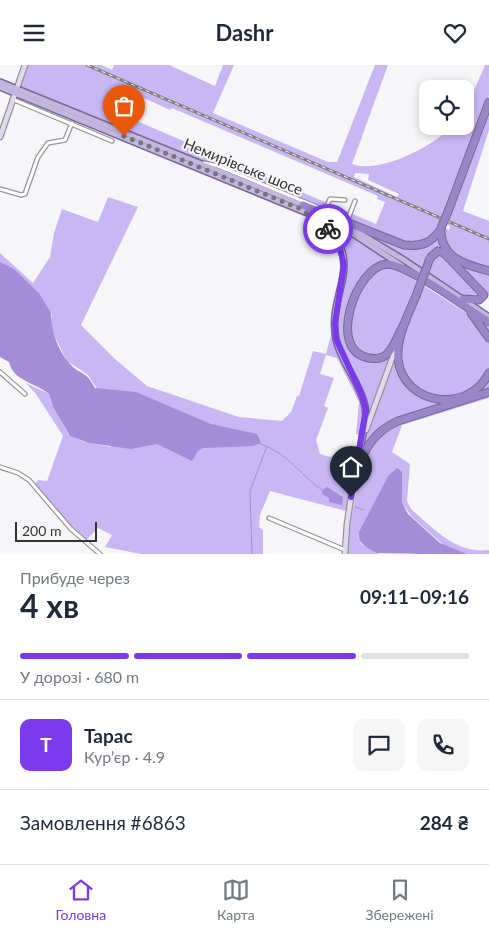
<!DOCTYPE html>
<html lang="uk">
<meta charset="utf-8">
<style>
:root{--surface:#fff;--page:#f6f6f7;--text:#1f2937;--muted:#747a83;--line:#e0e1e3;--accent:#7c3aed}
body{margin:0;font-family:Lato,sans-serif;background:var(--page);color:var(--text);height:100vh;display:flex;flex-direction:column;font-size:19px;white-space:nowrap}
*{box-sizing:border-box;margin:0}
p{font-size:16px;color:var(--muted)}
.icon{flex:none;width:28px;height:28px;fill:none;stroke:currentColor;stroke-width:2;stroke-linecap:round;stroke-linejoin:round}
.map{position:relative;height:489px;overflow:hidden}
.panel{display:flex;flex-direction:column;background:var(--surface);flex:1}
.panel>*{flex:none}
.fabs{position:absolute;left:419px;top:15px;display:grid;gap:10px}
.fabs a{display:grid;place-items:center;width:55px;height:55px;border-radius:10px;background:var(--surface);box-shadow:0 2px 8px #0003;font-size:25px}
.scale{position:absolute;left:15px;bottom:12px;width:82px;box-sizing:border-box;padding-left:5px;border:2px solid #333334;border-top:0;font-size:14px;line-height:18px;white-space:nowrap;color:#333334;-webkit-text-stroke:4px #f6f6f9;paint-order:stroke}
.pin{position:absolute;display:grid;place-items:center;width:42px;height:42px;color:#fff;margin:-51px -21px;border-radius:50% 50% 50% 0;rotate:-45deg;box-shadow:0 0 5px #0007}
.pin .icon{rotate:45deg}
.courier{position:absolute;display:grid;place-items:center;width:50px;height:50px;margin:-25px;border:4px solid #7c3aed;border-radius:50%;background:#fff;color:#222;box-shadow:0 1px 6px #0007}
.head em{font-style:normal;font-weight:700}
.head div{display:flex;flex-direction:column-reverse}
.head{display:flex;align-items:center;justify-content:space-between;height:85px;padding:0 20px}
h1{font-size:32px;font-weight:700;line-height:38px}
.bar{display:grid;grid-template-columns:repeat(4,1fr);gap:8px 5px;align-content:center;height:60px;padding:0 20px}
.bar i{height:6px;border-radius:4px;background:var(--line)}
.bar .current{background:var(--accent)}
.bar p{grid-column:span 4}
.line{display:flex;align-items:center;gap:12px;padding:0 20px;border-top:1px solid var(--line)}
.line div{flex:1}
.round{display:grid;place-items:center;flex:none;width:52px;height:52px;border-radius:10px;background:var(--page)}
header{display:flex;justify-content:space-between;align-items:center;height:65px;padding:0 20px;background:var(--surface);font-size:22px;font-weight:700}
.tab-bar{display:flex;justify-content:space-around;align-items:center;height:70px;border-top:1px solid var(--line);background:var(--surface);font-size:14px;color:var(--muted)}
.tab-bar a{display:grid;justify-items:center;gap:2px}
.tab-bar .current{color:var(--accent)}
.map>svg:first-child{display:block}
</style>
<header><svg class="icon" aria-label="menu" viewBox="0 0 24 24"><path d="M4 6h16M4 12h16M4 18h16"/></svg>Dashr<svg class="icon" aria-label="heart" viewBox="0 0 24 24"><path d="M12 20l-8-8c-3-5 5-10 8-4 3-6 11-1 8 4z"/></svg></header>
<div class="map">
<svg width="489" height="489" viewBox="0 0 489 489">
<rect width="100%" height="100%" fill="#f6f6f9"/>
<g fill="#c9b7f4" fill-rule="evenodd">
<path d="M25,0H102L112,5L114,0H169L215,21L223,0H234L213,48L328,97H337L375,0H388L352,99C379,109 433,82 452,61H465C465,40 477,20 485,0H489V30L438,161L449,165L450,161L447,160L450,152L489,49V65L463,146L489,156V204L463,201L489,208V230L485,227L480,232L458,229L359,166L361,161L20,22ZM133,28L170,45L172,43L378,131L377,134L385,137L376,159L123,50ZM355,108L369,109L368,115L399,129L397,132L354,112Z"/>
<path d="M108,132L138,142L81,260L115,294L147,321L239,352L282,356L291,347L297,331H299L313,286L326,289C333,262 355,188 329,167C323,163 313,161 307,159L311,150C341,165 377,180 399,205L489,262V333L402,360L392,387L410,399L407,436L411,444C434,464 456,489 489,485V489H467L447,483L411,451L402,437V407L388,411L358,471L361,479L379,489H347L349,465L364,386L356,383L360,370L356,369L359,337L337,293L326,290L320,309L334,313L324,341L328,343L316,375L320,389L330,392L336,389L347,391L355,387L346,446L270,426L260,450L259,462L263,465V489H141L105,482L112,470L98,463L84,477L34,421L38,415L47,416L63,371L36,329L26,318L49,329L52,340L69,370L85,377L111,382L98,325L88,310L67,296L52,266L50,256L52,250L35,224L0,197V188L33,218L50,192L54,168L62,144L98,157Z"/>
</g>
<g fill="#a58dd8">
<path d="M0,197L14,204L39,228L51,248C50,263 58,286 70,299C81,311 85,304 95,323L136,327L211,359L257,369L261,377L254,381L203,383L198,386L192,396L157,379L131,384L89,378L70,371L53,342L49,329C36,318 13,316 9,297L0,292Z"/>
<path d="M397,403L402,407V437L408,449L440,478L467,489C450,489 389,489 377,488C368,484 356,478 359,467L388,411Z"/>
<path d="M327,422L343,432L342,440L329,437V433L322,429V425Z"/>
</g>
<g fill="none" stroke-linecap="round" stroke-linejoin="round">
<g stroke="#a58dd8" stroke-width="1">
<path d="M258,378C292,390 296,407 322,425"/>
<path d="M355,442L364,445"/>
<path d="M252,489L250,426L267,381"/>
</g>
<g stroke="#959497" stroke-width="5.5">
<g id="street">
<path d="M12,34L112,76"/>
<path d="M204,98L218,101L317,142"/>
<path d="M0,124L21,130L25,129L38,92L48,78L65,75L72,58"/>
<path d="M325,145L330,134L345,135"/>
<path d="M332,148L348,154L355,136"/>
<path d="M0,307L25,329"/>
<path d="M0,402L18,408L29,415L71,464L100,489"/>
<path d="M269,453L345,485"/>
</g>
</g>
<g stroke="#959497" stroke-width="7">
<g id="secondary">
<path d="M0,72L25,0"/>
<path d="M366,365L397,280"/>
<path d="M345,489L347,459L355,406"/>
</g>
</g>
<g stroke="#776895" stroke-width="8">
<g id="primary">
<path d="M0,17L305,141"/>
<path d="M0,22L327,156L355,170L402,201"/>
<path d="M312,152C373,193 326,225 336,274C341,298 360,317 365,341L366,351L360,385"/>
<path d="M344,159L404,195L489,252"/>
</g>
</g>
<g stroke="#776895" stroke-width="9">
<g id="highway">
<path d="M303,140L404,180C422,182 431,178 441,164"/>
<path d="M449,144L489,37"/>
<path d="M441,164C440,193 466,200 489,206"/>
<path d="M431,192L438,186L444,188L484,230L479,235L463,234"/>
<path d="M416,231C408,249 396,274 398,294C403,341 469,349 489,308"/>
<path d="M471,248L489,273"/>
<path d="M406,256C399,266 395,282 387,289C382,294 375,294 369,293C326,286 356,201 387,199C407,199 470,245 489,257"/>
<path d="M355,408C365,384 373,367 398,356L489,327"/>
</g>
</g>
<use href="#street" stroke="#fff" stroke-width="3"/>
<use href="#secondary" stroke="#e1daef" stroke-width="4.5"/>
<use href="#primary" stroke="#c3b6df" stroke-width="5"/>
<use href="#highway" stroke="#9b85c9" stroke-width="7"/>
<g stroke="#828283" stroke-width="3">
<path id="rail" d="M87,0L489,174"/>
</g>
<use href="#rail" stroke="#f6f6f9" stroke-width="1" stroke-dasharray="4" stroke-linecap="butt"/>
<g stroke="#776895" stroke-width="9" stroke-linecap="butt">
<g id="highway-bridge">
<path d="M441,163L449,144"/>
<path d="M416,231L430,193"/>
</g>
</g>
<use href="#highway-bridge" stroke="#9b85c9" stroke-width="7"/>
</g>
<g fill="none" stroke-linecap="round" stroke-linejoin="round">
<path stroke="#777779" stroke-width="5" stroke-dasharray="0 9" d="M124,71L301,144L328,164"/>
<path stroke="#7c3aed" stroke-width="6" d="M328,164L339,180L344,200L335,258L336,274L362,330L366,345L351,432"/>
</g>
<g text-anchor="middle" stroke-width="4" stroke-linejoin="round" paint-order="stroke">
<g font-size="15" fill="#333334" stroke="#f6f6f9">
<text transform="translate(243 102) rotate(22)" y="5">Немирівське шосе</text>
</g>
</g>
</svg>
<div class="fabs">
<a><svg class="icon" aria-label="locate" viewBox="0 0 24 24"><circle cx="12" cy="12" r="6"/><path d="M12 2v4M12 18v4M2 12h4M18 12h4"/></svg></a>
</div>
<div class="scale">200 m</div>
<div class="pin" style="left:124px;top:71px;background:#ea580c"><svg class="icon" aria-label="bag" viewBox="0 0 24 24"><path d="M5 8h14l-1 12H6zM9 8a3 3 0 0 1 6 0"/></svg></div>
<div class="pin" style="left:351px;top:432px;background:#1f2937"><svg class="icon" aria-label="home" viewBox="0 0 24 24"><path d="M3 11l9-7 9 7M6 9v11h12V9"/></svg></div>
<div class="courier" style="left:328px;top:164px"><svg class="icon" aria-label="bike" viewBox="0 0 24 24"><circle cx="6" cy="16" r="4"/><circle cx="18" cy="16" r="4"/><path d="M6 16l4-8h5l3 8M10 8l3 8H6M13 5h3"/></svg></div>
</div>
<section class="panel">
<div class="head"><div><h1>4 хв</h1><p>Прибуде через</p></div><em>09:11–09:16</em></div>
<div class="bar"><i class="current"></i><i class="current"></i><i class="current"></i><i></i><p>У дорозі · 680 m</p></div>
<div class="line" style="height:90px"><b class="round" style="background:var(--accent);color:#fff">Т</b><div><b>Тарас</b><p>Кур’єр · 4.9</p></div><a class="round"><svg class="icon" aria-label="chat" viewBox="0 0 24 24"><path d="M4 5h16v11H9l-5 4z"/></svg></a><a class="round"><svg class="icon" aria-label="phone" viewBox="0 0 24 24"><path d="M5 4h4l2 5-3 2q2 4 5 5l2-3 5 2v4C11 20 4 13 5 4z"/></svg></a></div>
<div class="line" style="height:65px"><div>Замовлення #6863</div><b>284 ₴</b></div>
</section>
<nav class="tab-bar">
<a class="current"><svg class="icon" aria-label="home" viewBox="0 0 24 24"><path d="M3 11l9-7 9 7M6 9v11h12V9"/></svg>Головна</a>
<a><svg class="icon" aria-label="map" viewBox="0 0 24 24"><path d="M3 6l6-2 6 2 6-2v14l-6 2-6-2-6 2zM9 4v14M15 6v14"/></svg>Карта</a>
<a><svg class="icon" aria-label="saved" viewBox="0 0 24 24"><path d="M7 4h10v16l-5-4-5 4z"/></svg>Збережені</a>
</nav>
